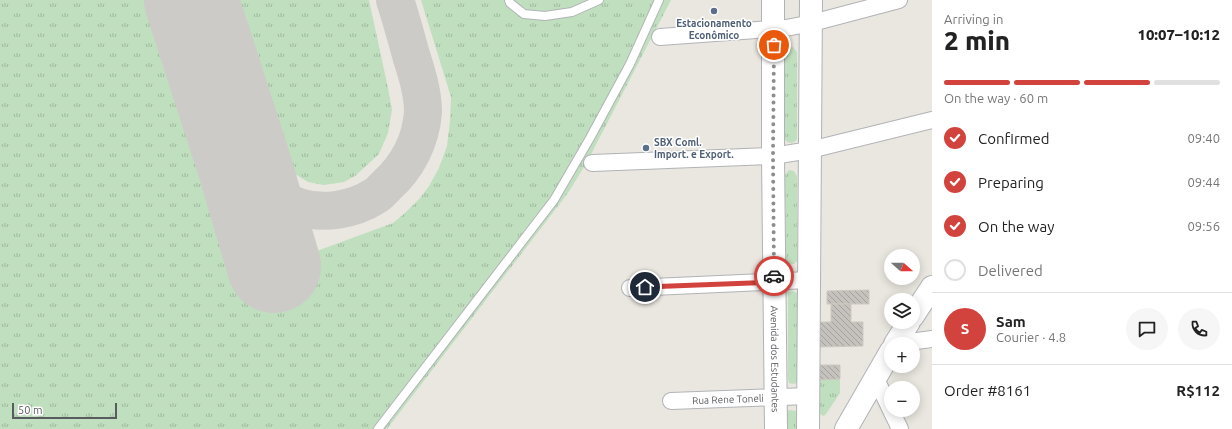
<!DOCTYPE html>
<meta charset="utf-8">
<style>
:root{--surface:#fff;--page:#f6f6f6;--text:#222;--muted:#767676;--line:#e0e0e0;--accent:#d3433d}
body{margin:0;font-family:Ubuntu,sans-serif;background:var(--page);color:var(--text);height:100vh;display:flex;flex-direction:column;font-size:15px;white-space:nowrap}
*{box-sizing:border-box;margin:0}
p{font-size:13px;color:var(--muted)}
.icon{flex:none;width:22px;height:22px;fill:none;stroke:currentColor;stroke-width:2;stroke-linecap:round;stroke-linejoin:round}
.map{position:relative;flex:1;overflow:hidden}
.sheet{display:flex;flex-direction:column;background:var(--surface);width:300px}
.sheet>*{flex:none}
.needle{width:26px;rotate:111deg}
.tools{position:absolute;left:884px;top:249px;display:grid;gap:8px}
.tools a{display:grid;place-items:center;width:36px;height:36px;border-radius:50%;background:var(--surface);box-shadow:0 2px 10px #0003;font-size:20px}
.scale{position:absolute;left:12px;bottom:10px;width:105px;box-sizing:border-box;padding-left:4px;border:2px solid #595c5f;border-top:0;font-size:11px;line-height:14px;white-space:nowrap;color:#595c5f;-webkit-text-stroke:3px #fff;paint-order:stroke}
.pin{position:absolute;display:grid;place-items:center;width:34px;height:34px;color:#fff;margin:-17px;border:2px solid #fff;border-radius:50%;box-shadow:0 1px 4px #0007}
.courier{position:absolute;display:grid;place-items:center;width:40px;height:40px;margin:-20px;border:3px solid #d3433d;border-radius:50%;background:#fff;color:#222;box-shadow:0 1px 5px #0007}
.overview em{font-style:normal;font-weight:800}
.overview div{display:flex;flex-direction:column-reverse}
.overview{display:flex;align-items:center;justify-content:space-between;height:68px;padding:0 12px}
h1{font-size:26px;font-weight:800;line-height:30px}
.bar{display:grid;grid-template-columns:repeat(4,1fr);gap:6px 4px;align-content:center;height:48px;padding:0 12px}
.bar i{height:5px;border-radius:3px;background:var(--line)}
.bar .current{background:var(--accent)}
.bar p{grid-column:span 4}
.line{display:flex;align-items:center;gap:10px;padding:0 12px;border-top:1px solid var(--line)}
.line div{flex:1}
.round{display:grid;place-items:center;flex:none;width:42px;height:42px;border-radius:21px;background:var(--page)}
ol{padding:0 12px;list-style:none}
li{display:flex;align-items:center;gap:12px;height:44px}
li p{margin-inline-start:auto}
li .icon{padding:4px;border-radius:50%;background:var(--accent);color:#fff;stroke-width:4}
li:last-child{color:var(--muted)}
li i{width:22px;height:22px;border:2px solid var(--line);border-radius:50%}
main{display:flex;flex:1;min-height:0}
.map>svg:first-child{display:block}
</style>
<main>
<div class="map">
<svg width="932" height="429" viewBox="0 0 932 429">
<defs>
<pattern id="grass-tufts" width="24" height="20" patternUnits="userSpaceOnUse"><rect width="24" height="20" fill="#c0dfbf"/><path d="M3 7l-1-3M5 7V3M7 7l1-3M15 17l-1-3M17 17v-4M19 17l1-3" fill="none" stroke="#9fb89e"/></pattern>
<pattern id="building-back-hatch" width="6" height="6" patternUnits="userSpaceOnUse"><rect width="6" height="6" fill="#c5c2bd"/><path d="M-1 5l2 2M0 0l6 6M5-1l2 2" fill="none" stroke="#a3a19d"/></pattern>
</defs>
<rect width="100%" height="100%" fill="#eae7e0"/>
<g fill="url(#grass-tufts)">
<path d="M0,0H151L240,275L249,279L293,265L295,259L393,223L405,213L420,198L429,186L439,168L447,146L450,121L451,97L421,0H671L587,162L568,193L387,429H0Z"/>
<path d="M230,0H369L388,88L392,110L388,133L379,154L355,176L344,182L324,185L308,182L290,171L276,148Z"/>
<path d="M793,47L797,52V140L792,143L787,142L784,138L783,53L787,48Z"/>
<path d="M789,170L794,171L797,176V261L794,264H789L786,260L785,180V175Z"/>
<path d="M793,291L797,293L798,378L797,383L793,384L789,383L788,379V292Z"/>
<path d="M840,379V393L826,414L824,416L821,415L819,412L818,380Z"/>
<path d="M787,410L798,411L797,429H787Z"/>
</g>
<g fill="none" stroke-linecap="round" stroke-linejoin="round">
<path stroke="#cccbc8" stroke-width="38" d="M244,164C259,181 277,200 299,207C323,215 353,210 375,196C379,194 382,190 386,186C407,167 421,141 423,112C423,93 417,74 411,55C406,37 401,18 395,0"/>
<path stroke="#cccbc8" stroke-width="94" d="M191,0L244,164L274,266"/>
</g>
<g fill="url(#building-back-hatch)" stroke="#cec9bf">
<path d="M869,290V304H827V291Z"/>
<path d="M831,304H851V322H863V346L818,347L817,322H831Z"/>
<path d="M818,365H840V379L818,380Z"/>
</g>
<g fill="none" stroke-linecap="round" stroke-linejoin="round">
<g stroke="#b1b3b6" stroke-width="10">
<g id="service">
<path d="M509,0L510,3L524,14L545,16L572,12L599,0"/>
<path d="M378,429L554,200L590,138L630,64L659,0"/>
</g>
</g>
<g stroke="#b1b3b6" stroke-width="18">
<g id="minor">
<path d="M660,37L786,28L812,23L899,0"/>
<path d="M592,163L773,156L810,150L932,120"/>
<path d="M630,288L809,280"/>
<path d="M895,344L932,339"/>
<path d="M875,377L900,429"/>
<path id="s1" d="M671,401L808,396"/>
</g>
</g>
<g stroke="#b0b3b6" stroke-width="24">
<g id="secondary">
<path id="s2" d="M773,0V156L776,429"/>
<path d="M913,316L932,287"/>
<path d="M895,344L909,322"/>
<path d="M808,429L811,0"/>
<path d="M846,429L891,351"/>
</g>
</g>
<use href="#service" stroke="#fff" stroke-width="8"/>
<use href="#minor" stroke="#fff" stroke-width="16"/>
<use href="#secondary" stroke="#fff" stroke-width="22"/>
</g>
<g fill="none" stroke-linecap="round" stroke-linejoin="round">
<path stroke="#8c8d8c" stroke-width="4" stroke-dasharray="0 7.2" d="M774,45L773,156L774,276"/>
<path stroke="#d3433d" stroke-width="5" d="M645,287L774,282V276"/>
</g>
<g fill="#5c6f8a" stroke="#fff" stroke-width="1.5">
<circle cx="714" cy="11" r="4"/>
<circle cx="646" cy="148" r="4"/>
</g>
<g text-anchor="middle" stroke-width="3" stroke-linejoin="round" paint-order="stroke">
<g font-size="10" font-weight="bold" fill="#4e5e75" stroke="#fff">
<text x="714" y="27">Estacionamento<tspan x="714" dy="12">Econômico</tspan></text>
<text x="654" y="146" text-anchor="start">SBX Coml.<tspan x="654" dy="12">Import. e Export.</tspan></text>
</g>
<g font-size="10" fill="#595c5f" stroke="#fff">
<text dy="4" stroke="none"><textPath href="#s2" startOffset="359">Avenida dos Estudantes</textPath></text>
<text dy="4" stroke="none"><textPath href="#s1" startOffset="57">Rua Rene Toneli</textPath></text>
</g>
</g>
</svg>
<div class="tools">
<a><svg class="needle" viewBox="-14 -14 28 28"><path d="M0-13l5 13h-10z" fill="#e53935"/><path d="M0 13l5-13h-10z" fill="#767676"/></svg></a>
<a><svg class="icon" aria-label="layers" viewBox="0 0 24 24"><path d="M12 4l9 5-9 5-9-5zM3 14l9 5 9-5"/></svg></a>
<a>+</a>
<a>−</a>
</div>
<div class="scale">50 m</div>
<div class="pin" style="left:774px;top:45px;background:#ea580c"><svg class="icon" aria-label="bag" viewBox="0 0 24 24"><path d="M5 8h14l-1 12H6zM9 8a3 3 0 0 1 6 0"/></svg></div>
<div class="pin" style="left:645px;top:287px;background:#1f2937"><svg class="icon" aria-label="home" viewBox="0 0 24 24"><path d="M3 11l9-7 9 7M6 9v11h12V9"/></svg></div>
<div class="courier" style="left:774px;top:276px"><svg class="icon" aria-label="car" viewBox="0 0 24 24"><path d="M5 17H2v-5l4-1 3-4h7l3 4 3 1v5h-3M9 17h6M6 11h13"/><circle cx="7" cy="17" r="2"/><circle cx="17" cy="17" r="2"/></svg></div>
</div>
<section class="sheet">
<div class="overview"><div><h1>2 min</h1><p>Arriving in</p></div><em>10:07–10:12</em></div>
<div class="bar"><i class="current"></i><i class="current"></i><i class="current"></i><i></i><p>On the way · 60 m</p></div>
<ol>
<li><svg class="icon" aria-label="check" viewBox="0 0 24 24"><path d="M5 12l5 5 9-10"/></svg>Confirmed<p>09:40</p></li>
<li><svg class="icon" aria-label="check" viewBox="0 0 24 24"><path d="M5 12l5 5 9-10"/></svg>Preparing<p>09:44</p></li>
<li><svg class="icon" aria-label="check" viewBox="0 0 24 24"><path d="M5 12l5 5 9-10"/></svg>On the way<p>09:56</p></li>
<li><i></i>Delivered</li>
</ol>
<div class="line" style="height:72px"><b class="round" style="background:var(--accent);color:#fff">S</b><div><b>Sam</b><p>Courier · 4.8</p></div><a class="round"><svg class="icon" aria-label="chat" viewBox="0 0 24 24"><path d="M4 5h16v11H9l-5 4z"/></svg></a><a class="round"><svg class="icon" aria-label="phone" viewBox="0 0 24 24"><path d="M5 4h4l2 5-3 2q2 4 5 5l2-3 5 2v4C11 20 4 13 5 4z"/></svg></a></div>
<div class="line" style="height:52px"><div>Order #8161</div><b>R$112</b></div>
</section>
</main>
